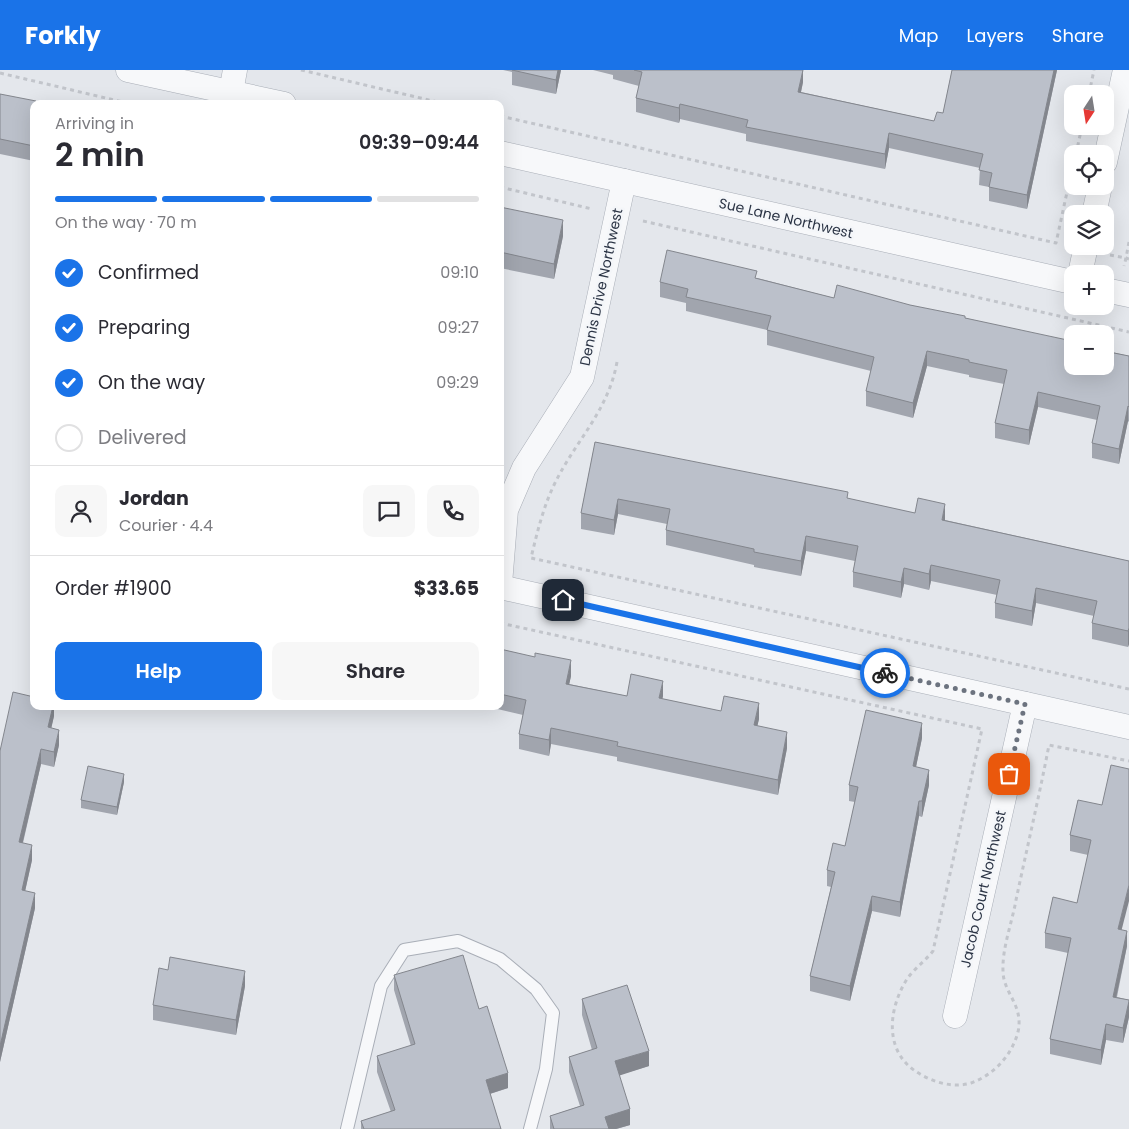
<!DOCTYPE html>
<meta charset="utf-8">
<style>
:root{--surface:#fff;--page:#f7f7f7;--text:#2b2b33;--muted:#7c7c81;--line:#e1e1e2;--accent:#1a73e8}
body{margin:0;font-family:Poppins,sans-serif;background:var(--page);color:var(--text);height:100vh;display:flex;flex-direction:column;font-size:19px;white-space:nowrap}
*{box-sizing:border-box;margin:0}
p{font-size:16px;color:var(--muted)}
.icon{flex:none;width:28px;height:28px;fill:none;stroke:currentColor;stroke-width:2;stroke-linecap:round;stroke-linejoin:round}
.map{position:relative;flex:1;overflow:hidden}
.side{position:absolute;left:30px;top:30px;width:474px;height:610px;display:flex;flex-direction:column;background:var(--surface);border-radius:10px;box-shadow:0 5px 20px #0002}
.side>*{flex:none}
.needle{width:32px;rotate:192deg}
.tools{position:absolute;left:1064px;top:15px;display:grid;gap:10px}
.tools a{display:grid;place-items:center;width:50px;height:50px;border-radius:10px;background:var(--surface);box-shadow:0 5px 20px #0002;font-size:25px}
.pin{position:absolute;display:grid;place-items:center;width:42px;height:42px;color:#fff;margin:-21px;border-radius:10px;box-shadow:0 2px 8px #0006}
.courier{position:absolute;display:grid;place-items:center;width:50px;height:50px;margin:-25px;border:4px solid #1a73e8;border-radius:50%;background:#fff;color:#222;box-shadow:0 1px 6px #0007}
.head em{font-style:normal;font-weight:600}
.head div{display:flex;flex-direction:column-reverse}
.head{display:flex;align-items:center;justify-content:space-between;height:85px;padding:0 25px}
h1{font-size:32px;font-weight:600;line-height:38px}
.bar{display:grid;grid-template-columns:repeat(4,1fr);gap:8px 5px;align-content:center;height:60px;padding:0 25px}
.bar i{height:6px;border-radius:4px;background:var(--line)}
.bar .active{background:var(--accent)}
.bar p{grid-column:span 4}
.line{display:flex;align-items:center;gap:12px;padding:0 25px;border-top:1px solid var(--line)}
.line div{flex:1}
.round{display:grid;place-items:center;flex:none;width:52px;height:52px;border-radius:10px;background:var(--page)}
ol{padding:0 25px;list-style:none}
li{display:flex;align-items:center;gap:15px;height:55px}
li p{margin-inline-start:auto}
li .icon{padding:5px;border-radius:50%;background:var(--accent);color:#fff;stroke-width:4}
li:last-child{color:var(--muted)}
li i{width:28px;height:28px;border:2px solid var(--line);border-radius:50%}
.primary-button{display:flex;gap:10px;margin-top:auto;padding:10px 25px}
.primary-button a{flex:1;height:58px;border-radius:10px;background:var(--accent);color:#fff;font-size:20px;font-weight:600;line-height:58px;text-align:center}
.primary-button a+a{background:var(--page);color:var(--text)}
header{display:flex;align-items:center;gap:30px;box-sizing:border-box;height:70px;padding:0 25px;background:var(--accent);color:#fff}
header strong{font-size:24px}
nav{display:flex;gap:28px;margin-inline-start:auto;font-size:18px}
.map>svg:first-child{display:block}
</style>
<header>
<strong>Forkly</strong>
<nav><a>Map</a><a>Layers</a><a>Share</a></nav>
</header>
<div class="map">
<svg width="1129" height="1059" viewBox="0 0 1129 1059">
<rect width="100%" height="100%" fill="#e4e7ec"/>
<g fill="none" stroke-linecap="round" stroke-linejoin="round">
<g stroke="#a9aeb7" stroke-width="14">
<path id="lane" d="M347,1059L381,916L404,880L458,871L500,889L536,919L553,943L546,999L530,1059"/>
</g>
<g stroke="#a9aeb7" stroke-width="25">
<g id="street">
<path d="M128,0L284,34"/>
<path d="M231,22L235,0"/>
<path d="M500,83L1072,212"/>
<path d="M1105,92L1125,0"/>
<path d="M1094,144L1100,116"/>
<path d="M1080,204L1086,176"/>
<path d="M1105,220L1129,225"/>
<path d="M500,514L506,440L524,398L582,307L624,111"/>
<path d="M500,517L1129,657"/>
<path d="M955,946L1025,634"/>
</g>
</g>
<g stroke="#c2c5cb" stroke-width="3" stroke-dasharray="4 4" stroke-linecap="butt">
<path d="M301,0L446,34"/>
<path d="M0,3L131,34"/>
<path d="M1089,24L1094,0"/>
<path d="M500,46L1056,173L1072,99"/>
<path d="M1076,84L1082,56"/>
<path d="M500,117L592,139"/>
<path d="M643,151L1129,262"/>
<path d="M1129,172L1126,188L1129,189"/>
<path d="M1110,185L1126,188L1124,196"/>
<path d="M617,292C608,342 575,371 554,415C543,438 537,463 531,488L1129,619"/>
<path d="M500,553L982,659L933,881C925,891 914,899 907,909C887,941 884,984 920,1004C935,1013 954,1018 971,1013C994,1005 1012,985 1018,962C1024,935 1003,923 1003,901C1002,878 1012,853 1016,830C1027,778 1039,727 1049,675L1129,691"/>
</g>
<use href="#lane" stroke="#f7f8fa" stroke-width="12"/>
<use href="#street" stroke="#f7f8fa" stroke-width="24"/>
</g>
<g fill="#a1a5ae">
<path d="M503,0H561L556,24L512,15V2Z"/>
<path d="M593,0H803V12L801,22L934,51L943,43L952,0H1057L1027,139L989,131V117L979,115L980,98L889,78L885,99L746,71V64L680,49L679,53L636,42V28L639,16L613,9V5Z"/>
<path d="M0,24L36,34H34V91L0,84Z"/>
<path d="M500,137L563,166L554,209L500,198Z"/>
<path d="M757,208L834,228L910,235L1129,286V352L1128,351L1119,394L1092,388V373L1097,350L1038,337L1029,375L995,368V353L1004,314L969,307V305L927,296L913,348L866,336V321L871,301L767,275V260L686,241V233L660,227V212Z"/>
<path d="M595,372L1129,491V574L1128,577L1092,569V553L1094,546L1036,533L1032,556L995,548V533L997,525L931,511L929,520L904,514L901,528L853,517V502L855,491L806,481L801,506L754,497V495L666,475V460L667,454L618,444L614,465L581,459V443Z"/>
<path d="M500,579L571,606L569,614L627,626H663L662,629L759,649L757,656L787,678L778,725L617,691V687L551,674L549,686L519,679V664L523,645L485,636H500Z"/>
<path d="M13,622L54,636V646L51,658L59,675L54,697L41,694L23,773L32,790L25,821L35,838L0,992Z"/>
<path d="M922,668L916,697L929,715L922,747L919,746L900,847L872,841L850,931L810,921V906L831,817L827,816V800L845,776L855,732L849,731V715Z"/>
<path d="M124,712L117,745L81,738V730Z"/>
<path d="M1078,730L1127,876L1117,927L1129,930V947L1123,973L1106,970L1101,995L1050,984V969L1068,883L1045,878V863L1077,833L1088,785L1070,781V765Z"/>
<path d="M394,905L479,939L508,1018L490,1024L501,1059H361V1051L391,1042L377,1002V986L411,976L394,920Z"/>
<path d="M245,916L236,965L153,950V935Z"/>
<path d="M582,929L649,996L619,1005L630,1055L616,1059H550V1046L580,1036L569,1002V987L592,980L582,945Z"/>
</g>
<g fill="#83868d">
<path d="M558,0H561L556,24V10Z"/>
<path d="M803,0V12L798,36V22Z"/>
<path d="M1054,0H1057L1027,139V125Z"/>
<path d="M680,34V49L679,53V38Z"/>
<path d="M889,63V78L885,99V84Z"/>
<path d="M563,150V166L554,209V194Z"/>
<path d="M927,281V296L913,348V333Z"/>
<path d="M1038,322V337L1029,375V360Z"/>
<path d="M1128,336V351L1119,394V379Z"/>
<path d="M618,429V444L614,465V450Z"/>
<path d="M945,434V450L942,465V450Z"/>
<path d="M806,466V481L801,506V491Z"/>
<path d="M931,495V511L929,520V504Z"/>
<path d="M904,498V514L901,528V512Z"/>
<path d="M1036,518V533L1032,556V541Z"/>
<path d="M1129,558V574L1128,577V561Z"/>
<path d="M571,590V606L566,629V614Z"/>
<path d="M663,611V626L659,644V628Z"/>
<path d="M759,633V649L754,671V655Z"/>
<path d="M53,636H54V646L48,673V657Z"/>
<path d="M922,653V668L913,711V696Z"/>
<path d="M551,658V674L549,686V670Z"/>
<path d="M59,660V675L54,697V682Z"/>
<path d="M787,662V678L778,725V710Z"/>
<path d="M41,679V694L19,788V772Z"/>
<path d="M929,700V715L922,747V731Z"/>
<path d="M124,704V712L117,745V737Z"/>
<path d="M919,731V746L900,847V832Z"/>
<path d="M32,775V790L22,835V820Z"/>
<path d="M1129,815V831L1118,874V859Z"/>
<path d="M35,823V838L0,992V976Z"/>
<path d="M872,826V841L850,931V916Z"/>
<path d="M1127,861V876L1113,942V927Z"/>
<path d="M245,901V916L236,965V950Z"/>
<path d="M1129,931V947L1123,973V958Z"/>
<path d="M1106,954V970L1101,995V980Z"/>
<path d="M649,981V996L615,1007V991Z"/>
<path d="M508,1003V1018L486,1025V1010Z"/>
<path d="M630,1039V1055L616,1059H605V1047Z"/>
</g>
<g fill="#bbc0ca" stroke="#83868d">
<path d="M512,0H558L556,10Z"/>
<path d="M634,0H803L798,22L934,51L937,42L943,43L952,0H1054L1027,125L989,117L992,103L979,100L983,84L889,63L885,84L746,57L748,50L680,34L679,38L636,28L642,2Z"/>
<path d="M0,24L36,31L35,34H34V76L0,69Z"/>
<path d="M500,137L563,150L554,194L500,182Z"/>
<path d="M667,180L757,201L755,208L834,228L837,215L910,235L965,246V248L1072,271V296H1105V277L1110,278L1109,282L1129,286V337L1128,336L1119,379L1092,373L1100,336L1038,322L1029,360L995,353L1007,300L969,292V290L927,281L913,333L866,321L874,287L767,260L771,246L686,227L688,219L660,212Z"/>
<path d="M595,372L848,422L847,428L915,443L918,428L945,434L942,450L1129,491V558L1128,561L1092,553L1097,531L1036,518L1032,541L995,533L1000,510L931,495L929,504L904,498L901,512L853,502L858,476L806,466L801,491L754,482V479L666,460L670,439L618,429L614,450L581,443Z"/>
<path d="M500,579L535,587V583L571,590L566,614L627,626L631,604L663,611L659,628L721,641L724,626L759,633L754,655L787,662L778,710L617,676L618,672L551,658L549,670L519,664L526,630L500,624Z"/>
<path d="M13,622L34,627V636H53L48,657L59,660L54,682L41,679L19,772L32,775L22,820L35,823L0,976V681Z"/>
<path d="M866,640L922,653L913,696L929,700L922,731H919L900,832L872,826L850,916L810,906L835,802L827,800L833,773L845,776L858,717L849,715Z"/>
<path d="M1111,695L1129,699V815L1118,859L1127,861L1113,927L1129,930V931L1123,958L1106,954L1101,980L1050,969L1071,868L1045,863L1053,827L1077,833L1091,770L1070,765L1078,730L1102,735Z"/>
<path d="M88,696L124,704L117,737L81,730Z"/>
<path d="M463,885L479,939L487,936L508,1003L486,1010L501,1059H364L361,1051L395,1040L377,986L415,974L394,905Z"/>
<path d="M170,887L245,901L236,950L153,935L159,898L168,900Z"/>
<path d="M627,915L649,981L615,991L630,1039L605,1047L609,1059H554L550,1046L584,1035L569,987L597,978L582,929Z"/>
</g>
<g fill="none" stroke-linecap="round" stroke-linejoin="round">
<path stroke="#6c737f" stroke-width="5" stroke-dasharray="0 9" d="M885,603L1025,634L1009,704"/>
<path stroke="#1a73e8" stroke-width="6" d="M563,530L885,603"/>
</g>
<g text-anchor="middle" stroke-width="5" stroke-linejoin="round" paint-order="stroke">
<g font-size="14" fill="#2b3445" stroke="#f4f6f9">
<text transform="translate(786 148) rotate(13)" y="5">Sue Lane Northwest</text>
<text transform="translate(601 217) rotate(-78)" y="5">Dennis Drive Northwest</text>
<text transform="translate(983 819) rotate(-77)" y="5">Jacob Court Northwest</text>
</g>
</g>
</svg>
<div class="tools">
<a><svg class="needle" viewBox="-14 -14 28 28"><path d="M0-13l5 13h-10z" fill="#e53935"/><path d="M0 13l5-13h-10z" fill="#7c7c81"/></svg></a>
<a><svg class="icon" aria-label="locate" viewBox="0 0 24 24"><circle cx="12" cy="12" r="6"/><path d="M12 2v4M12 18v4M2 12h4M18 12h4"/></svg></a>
<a><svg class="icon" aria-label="layers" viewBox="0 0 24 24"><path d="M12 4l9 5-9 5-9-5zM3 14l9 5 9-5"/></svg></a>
<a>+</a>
<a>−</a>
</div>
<div class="pin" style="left:1009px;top:704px;background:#ea580c"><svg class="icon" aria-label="bag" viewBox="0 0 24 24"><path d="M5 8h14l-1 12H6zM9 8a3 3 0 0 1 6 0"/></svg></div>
<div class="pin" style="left:563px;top:530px;background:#1f2937"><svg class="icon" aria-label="home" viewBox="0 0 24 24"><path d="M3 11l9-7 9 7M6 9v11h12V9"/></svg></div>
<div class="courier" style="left:885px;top:603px"><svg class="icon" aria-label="bike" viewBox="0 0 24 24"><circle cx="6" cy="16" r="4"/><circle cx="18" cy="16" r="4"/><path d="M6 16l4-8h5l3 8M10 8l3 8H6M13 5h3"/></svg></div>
<section class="side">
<div class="head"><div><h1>2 min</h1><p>Arriving in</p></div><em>09:39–09:44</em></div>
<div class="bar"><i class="active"></i><i class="active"></i><i class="active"></i><i></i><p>On the way · 70 m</p></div>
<ol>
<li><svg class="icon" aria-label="check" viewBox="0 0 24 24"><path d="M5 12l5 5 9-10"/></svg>Confirmed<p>09:10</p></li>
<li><svg class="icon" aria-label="check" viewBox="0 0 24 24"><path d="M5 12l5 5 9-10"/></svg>Preparing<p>09:27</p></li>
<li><svg class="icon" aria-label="check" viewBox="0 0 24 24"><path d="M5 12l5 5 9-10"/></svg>On the way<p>09:29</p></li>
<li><i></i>Delivered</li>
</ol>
<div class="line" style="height:90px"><a class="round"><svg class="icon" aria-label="person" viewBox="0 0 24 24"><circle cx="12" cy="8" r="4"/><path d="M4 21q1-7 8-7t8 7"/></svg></a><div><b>Jordan</b><p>Courier · 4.4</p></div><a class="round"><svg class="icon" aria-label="chat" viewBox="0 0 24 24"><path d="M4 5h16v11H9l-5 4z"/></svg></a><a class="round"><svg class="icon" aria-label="phone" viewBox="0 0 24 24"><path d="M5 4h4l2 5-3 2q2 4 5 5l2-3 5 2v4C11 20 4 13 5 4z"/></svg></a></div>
<div class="line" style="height:65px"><div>Order #1900</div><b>$33.65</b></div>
<div class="primary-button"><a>Help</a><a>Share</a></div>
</section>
</div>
